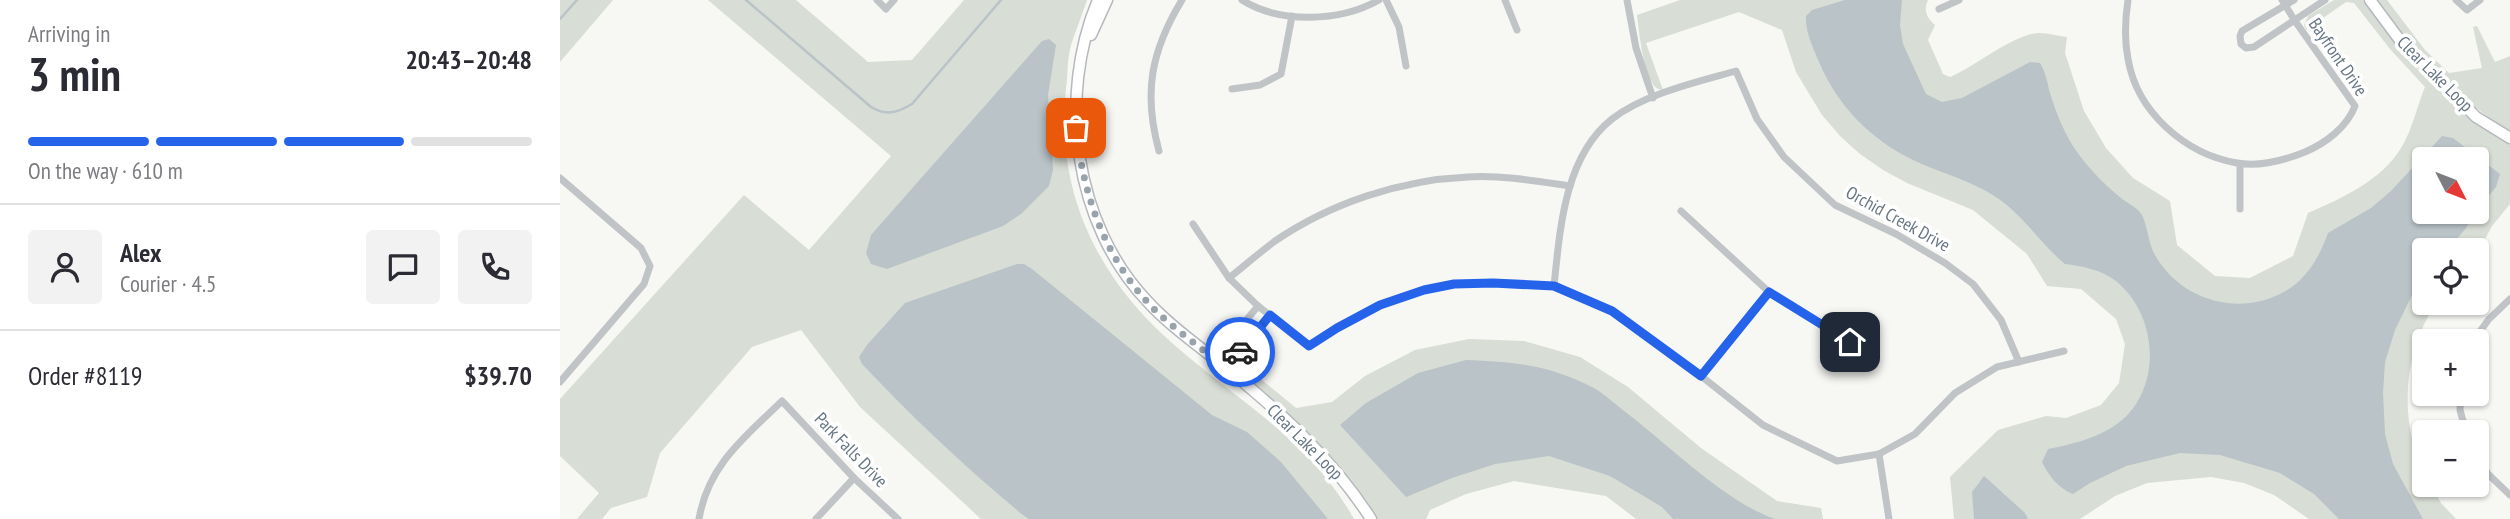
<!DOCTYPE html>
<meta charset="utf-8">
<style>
:root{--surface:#fff;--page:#f2f2f3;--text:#2b2b33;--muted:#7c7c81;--line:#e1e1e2;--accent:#2563eb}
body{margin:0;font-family:"PT Sans Narrow",sans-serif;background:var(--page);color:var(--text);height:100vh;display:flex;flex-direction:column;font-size:26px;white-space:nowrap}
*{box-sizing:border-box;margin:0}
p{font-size:23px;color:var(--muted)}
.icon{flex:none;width:38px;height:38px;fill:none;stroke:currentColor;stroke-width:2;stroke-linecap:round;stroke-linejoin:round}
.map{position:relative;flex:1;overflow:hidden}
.panel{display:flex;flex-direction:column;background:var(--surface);width:560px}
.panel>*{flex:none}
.needle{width:46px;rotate:132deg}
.buttons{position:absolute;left:1852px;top:147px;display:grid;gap:14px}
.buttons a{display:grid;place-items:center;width:77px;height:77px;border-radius:7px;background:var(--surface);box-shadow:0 2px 5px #0004;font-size:35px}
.pin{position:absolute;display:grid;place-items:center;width:60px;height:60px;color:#fff;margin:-30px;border-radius:14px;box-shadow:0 4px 10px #0006}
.courier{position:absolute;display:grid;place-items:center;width:70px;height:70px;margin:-35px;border:5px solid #2563eb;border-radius:50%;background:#fff;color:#222;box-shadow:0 2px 9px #0007}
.summary em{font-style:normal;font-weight:600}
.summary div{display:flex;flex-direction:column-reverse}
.summary{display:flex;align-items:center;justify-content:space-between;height:119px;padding:0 28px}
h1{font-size:46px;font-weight:600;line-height:52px}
.bar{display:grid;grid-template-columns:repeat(4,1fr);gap:10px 7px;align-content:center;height:84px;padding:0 28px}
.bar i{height:9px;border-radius:5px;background:var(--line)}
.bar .active{background:var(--accent)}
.bar p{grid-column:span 4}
.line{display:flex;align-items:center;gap:18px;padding:0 28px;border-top:2px solid var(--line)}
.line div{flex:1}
.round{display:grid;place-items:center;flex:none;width:74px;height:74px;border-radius:7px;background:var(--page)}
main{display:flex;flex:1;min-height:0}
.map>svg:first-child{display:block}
</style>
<main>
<section class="panel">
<div class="summary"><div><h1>3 min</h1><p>Arriving in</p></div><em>20:43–20:48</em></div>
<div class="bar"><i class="active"></i><i class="active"></i><i class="active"></i><i></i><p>On the way · 610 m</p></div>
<div class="line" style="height:126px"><a class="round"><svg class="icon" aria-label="person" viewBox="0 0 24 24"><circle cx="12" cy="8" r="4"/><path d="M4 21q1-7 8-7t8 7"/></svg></a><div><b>Alex</b><p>Courier · 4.5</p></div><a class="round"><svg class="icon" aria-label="chat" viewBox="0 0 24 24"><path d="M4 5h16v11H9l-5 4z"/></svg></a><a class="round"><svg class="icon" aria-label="phone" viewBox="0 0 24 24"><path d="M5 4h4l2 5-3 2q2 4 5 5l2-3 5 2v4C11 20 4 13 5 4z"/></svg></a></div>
<div class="line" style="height:91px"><div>Order #8119</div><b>$39.70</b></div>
</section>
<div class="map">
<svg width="1950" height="519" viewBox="0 0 1950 519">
<rect width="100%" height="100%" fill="#f7f7f4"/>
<g fill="#d8ddd5" fill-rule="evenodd">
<path d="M0,0H53L0,62Z"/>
<path d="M148,0H236L308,62L352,60L404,0H527C522,15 516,30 511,45C507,59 508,74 506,88C495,189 536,276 611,342C677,401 749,439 794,519H421L300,407L241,330L192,347L100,453L87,497L51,508L42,519H17L39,493L0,456V399L184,195L249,250L331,156Z"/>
<path d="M1120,0H1368C1363,11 1367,18 1375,25L1368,40L1383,74L1390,77C1414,67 1455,33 1479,33C1489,33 1498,36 1507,37L1505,53L1524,111L1546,148L1573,178L1610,201L1617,245L1655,276L1690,278L1733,256L1748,213C1782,198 1821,181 1841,148C1852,131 1857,106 1865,87L1830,49L1794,3L1786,2L1746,30L1744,25L1748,16L1774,0H1803C1849,61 1889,97 1950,142V204L1932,226L1916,256V250H1864V303H1876C1849,344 1841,395 1853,443C1857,458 1864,469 1864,485H1871L1881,503L1896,519H1749L1714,495L1684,483L1651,477L1587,483L1555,496L1520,519H1394L1390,477L1438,430L1486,416L1506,418L1541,405L1559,383L1565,344L1556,319L1521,289L1487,286L1467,254L1413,210L1347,183L1323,170L1300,154L1280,136L1262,115L1236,72L1222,30L1179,12L1086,43L1103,90C1098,89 1096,89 1093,84C1083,70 1079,32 1077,15ZM1864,159H1916V212H1864Z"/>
<path d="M1816,0H1827L1865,50L1889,73L1922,68L1913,27L1917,26L1935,62L1950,56V133C1898,98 1854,50 1816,0Z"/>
<path d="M909,339L964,341L1020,357L1068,387L1141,448L1217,501L1261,508L1263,519H1076L1046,496L954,481L906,494L870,510L866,519H817C780,460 736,420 683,377L690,370L736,408L772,402L805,376L855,350Z"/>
</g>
<g fill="#b9c3c8">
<path d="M1285,0H1342L1340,25L1343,44L1366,94L1382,102L1402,98L1470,62L1480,63C1486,73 1487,82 1490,93C1496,113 1505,135 1517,152C1529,169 1545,185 1561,198C1567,203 1578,208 1582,215C1588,227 1588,243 1595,255C1617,294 1663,312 1705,300C1740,289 1756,266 1768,233L1811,208L1831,191L1882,136L1893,138L1940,174L1936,187L1916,211V159H1864V212H1916L1906,228L1888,250H1864V280L1853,293L1835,330L1825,362L1823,393L1825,434L1833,464L1863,519H1779L1754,494L1720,473L1660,455L1620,453L1566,466L1530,483L1513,494C1499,489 1489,476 1482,462L1488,449C1515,444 1551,435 1570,412C1602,374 1594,312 1556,281C1542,270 1522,266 1505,264C1481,244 1463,215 1436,197C1410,180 1381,173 1353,160C1311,140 1277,105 1259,62C1253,47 1245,32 1246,16L1252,10Z"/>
<path d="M489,39L496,45L488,95L493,170L489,186L461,214L443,226L327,269L311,264L306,253L311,235L482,41Z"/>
<path d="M457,264H464L472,269L652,415L687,432L721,462L768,519H469L463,515C406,468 352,417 302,364L299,357L307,345L345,303Z"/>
<path d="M906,360C955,362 990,365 1034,388C1046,395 1057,406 1068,414C1111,447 1164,501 1215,519H1113L1102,507L1050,476L989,456L935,464L892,478L846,497L780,425L806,403L858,373Z"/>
<path d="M1424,476L1465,513L1468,519H1414L1412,492Z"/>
</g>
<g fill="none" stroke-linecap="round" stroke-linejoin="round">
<g stroke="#b9c3c8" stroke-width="2.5">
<path d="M186,0L311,107C326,116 337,113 352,104L441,0"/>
<path d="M0,19L17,0"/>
</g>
<g stroke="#b5b9bd" stroke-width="13">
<g id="secondary">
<path d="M538,0C497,97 514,225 588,302C611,327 639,346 665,367C721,413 772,458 811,519"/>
<path d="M1810,0L1839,39L1916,117L1950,138"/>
<path d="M531,35L547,0"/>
</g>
</g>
<g stroke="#c0c4c7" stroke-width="7">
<path d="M317,0L326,9L334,0"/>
<path d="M682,0C720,24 780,22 819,0"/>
<path d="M826,0L839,27L846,66"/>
<path d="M945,0L957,30"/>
<path d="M1067,0L1076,48L1093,98"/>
<path d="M1568,0C1565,20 1564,39 1568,59C1577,112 1625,154 1677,163C1699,167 1725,160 1745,152C1766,143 1787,127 1795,106L1735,21L1722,0"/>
<path d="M1734,0L1682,31L1680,36L1681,44L1686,48L1694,47L1765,0"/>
<path d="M1896,0L1907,10L1920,0"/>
<path d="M1379,9L1399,0"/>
<path d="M672,89L700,85L721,74L732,16"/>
<path d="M599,151C583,93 591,51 622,0"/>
<path d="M0,178L81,248L90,266L84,284L0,382"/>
<path d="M1680,209V164"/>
<path d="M1121,211L1209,292L1290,342"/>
<path d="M633,224L669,278L698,306L749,346L777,328L820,305L864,290L894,284L933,283L994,286L1052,311L1141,376L1203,425L1277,461L1319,454L1355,434L1395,393L1437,367L1504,351"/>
<path d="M669,278C684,266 699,253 715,241C771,203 840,180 908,177C942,175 976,181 1010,186"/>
<path d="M994,286C1000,230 1004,157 1052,119C1084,94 1137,82 1176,71L1197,119L1224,157L1275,205L1336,234L1385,263L1413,284L1441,320L1459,362"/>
<path d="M1913,341L1929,319L1950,299"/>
<path d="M654,359L698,306"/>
<path d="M667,369L710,315"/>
<path d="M1141,376L1209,292"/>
<path d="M1901,394L1900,410L1906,432"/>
<path d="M1319,454L1329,519"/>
<path d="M1916,455L1928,474L1950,495"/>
<path d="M139,519C148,465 185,437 222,401L294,478L338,519"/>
<path d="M256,519L294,478"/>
</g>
<use href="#secondary" stroke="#fff" stroke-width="10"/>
</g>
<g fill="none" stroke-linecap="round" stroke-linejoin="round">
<path stroke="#99a3ab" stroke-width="7" stroke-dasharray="0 12.6" d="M516,128C524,203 550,272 608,322C627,338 647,353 667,369L680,352"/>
<path stroke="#2563eb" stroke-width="9" d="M680,352L710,315L749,346L777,328L820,305L864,290L894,284L933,283L994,286L1052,311L1141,376L1209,292L1290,342"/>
</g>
<g text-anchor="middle" stroke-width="7" stroke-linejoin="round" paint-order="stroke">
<g font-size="18" fill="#677683" stroke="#fff">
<text transform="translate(1778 57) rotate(56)" y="6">Bayfront Drive</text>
<text transform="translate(1875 74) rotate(45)" y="6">Clear Lake Loop</text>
<text transform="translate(1338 219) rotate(29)" y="6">Orchid Creek Drive</text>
<text transform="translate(745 442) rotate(45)" y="6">Clear Lake Loop</text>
<text transform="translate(291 450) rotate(46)" y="6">Park Falls Drive</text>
</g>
</g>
</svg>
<div class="buttons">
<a><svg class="needle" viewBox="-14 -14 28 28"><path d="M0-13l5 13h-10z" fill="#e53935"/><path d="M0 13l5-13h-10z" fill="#7c7c81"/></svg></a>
<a><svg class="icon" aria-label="locate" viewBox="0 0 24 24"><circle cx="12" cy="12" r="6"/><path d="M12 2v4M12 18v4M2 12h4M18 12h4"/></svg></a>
<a>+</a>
<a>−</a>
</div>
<div class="pin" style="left:516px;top:128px;background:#ea580c"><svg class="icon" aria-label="bag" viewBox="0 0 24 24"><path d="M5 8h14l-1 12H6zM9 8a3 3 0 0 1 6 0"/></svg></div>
<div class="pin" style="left:1290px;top:342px;background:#1f2937"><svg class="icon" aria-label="home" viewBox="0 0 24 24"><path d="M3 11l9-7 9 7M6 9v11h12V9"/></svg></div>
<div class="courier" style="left:680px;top:352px"><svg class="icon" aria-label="car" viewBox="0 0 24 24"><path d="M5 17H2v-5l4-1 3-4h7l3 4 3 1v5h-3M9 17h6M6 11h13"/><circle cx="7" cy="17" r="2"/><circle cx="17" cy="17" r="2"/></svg></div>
</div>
</main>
